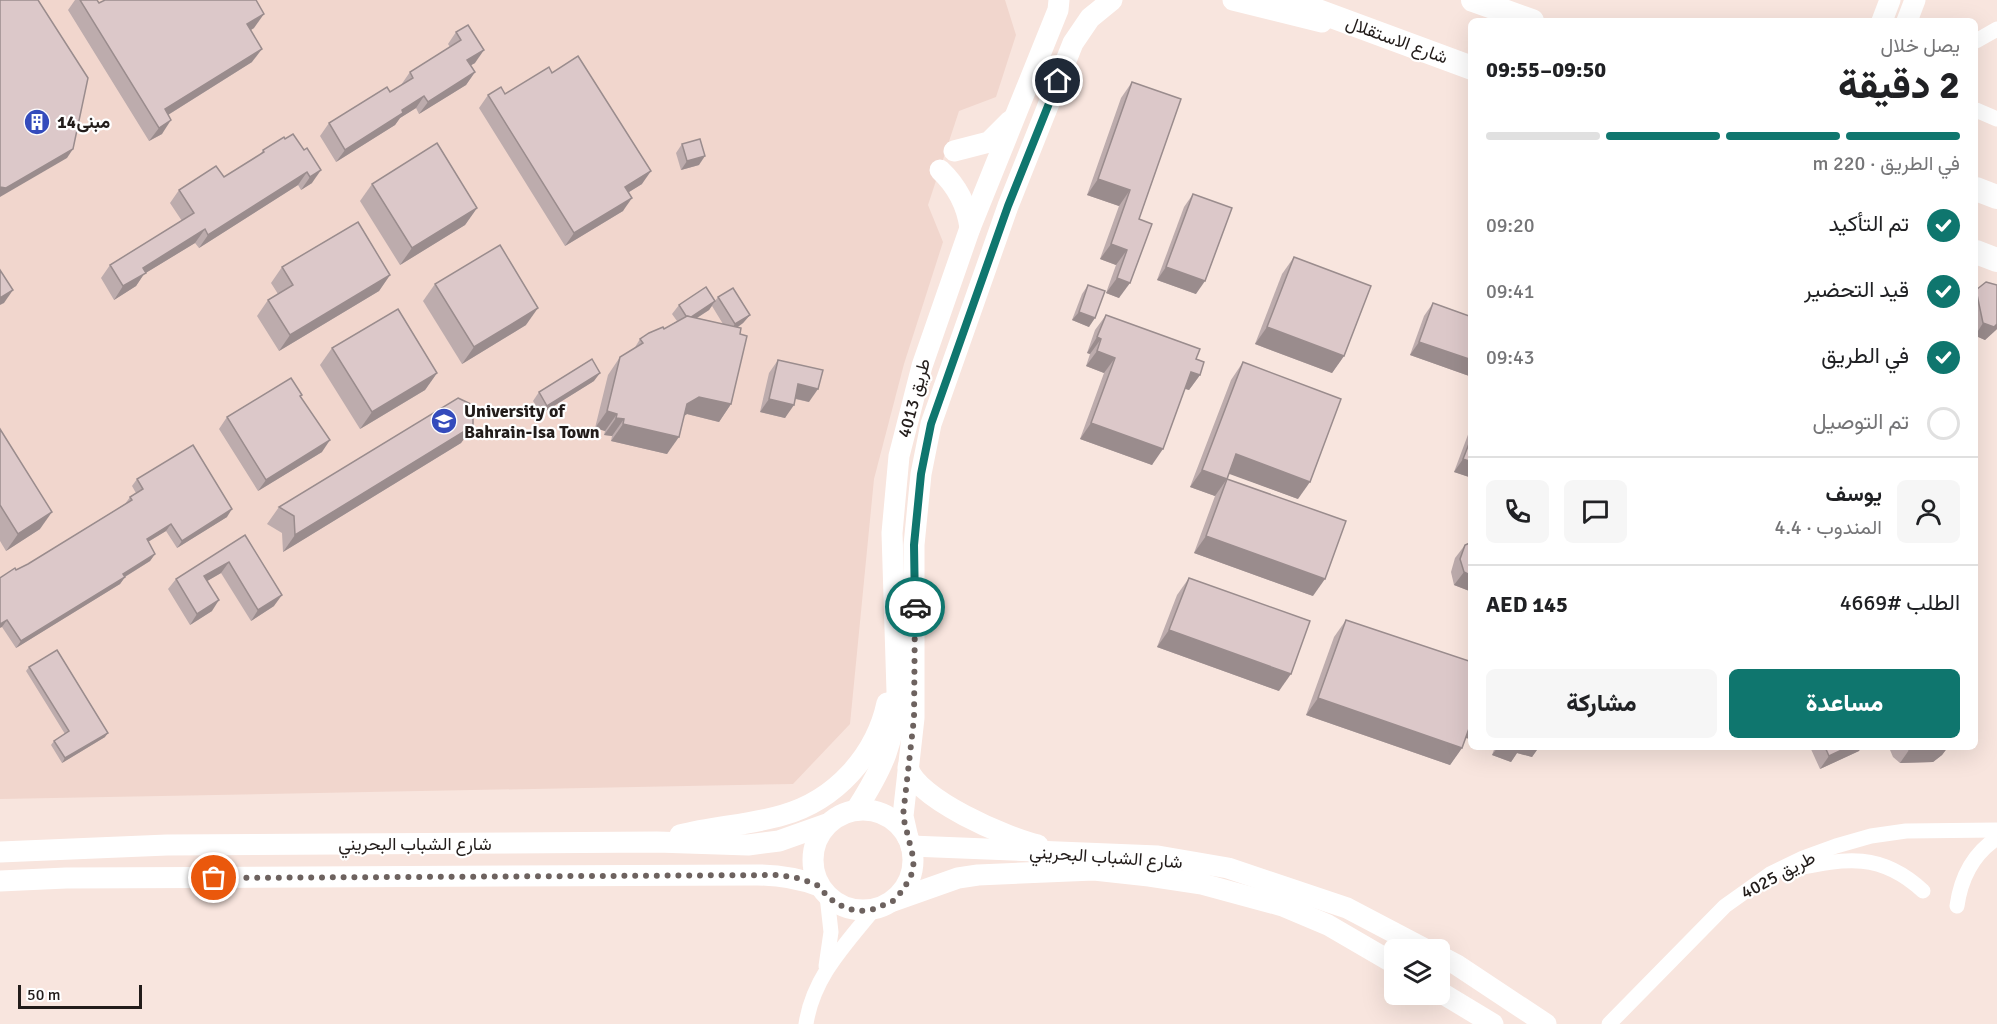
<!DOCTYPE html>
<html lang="ar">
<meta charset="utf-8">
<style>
:root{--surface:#fff;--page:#f6f6f6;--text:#202124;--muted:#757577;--line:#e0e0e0;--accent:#0f766e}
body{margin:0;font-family:Signika,Vazirmatn,sans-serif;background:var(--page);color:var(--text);direction:rtl;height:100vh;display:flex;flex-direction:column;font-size:22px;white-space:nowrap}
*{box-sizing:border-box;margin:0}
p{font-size:20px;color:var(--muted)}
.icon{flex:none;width:33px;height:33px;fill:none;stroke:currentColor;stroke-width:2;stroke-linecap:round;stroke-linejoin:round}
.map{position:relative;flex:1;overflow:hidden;direction:ltr}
.side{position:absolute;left:1468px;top:18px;width:510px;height:732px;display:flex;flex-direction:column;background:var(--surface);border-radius:9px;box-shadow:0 6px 24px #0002;direction:rtl}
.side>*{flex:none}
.buttons{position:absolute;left:1384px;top:939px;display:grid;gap:12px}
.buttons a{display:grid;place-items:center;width:66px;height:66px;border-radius:9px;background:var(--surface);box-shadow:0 6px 24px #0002;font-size:30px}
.scale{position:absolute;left:18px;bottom:15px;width:124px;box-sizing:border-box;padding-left:6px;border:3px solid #221c1a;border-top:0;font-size:16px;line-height:21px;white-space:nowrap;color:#221c1a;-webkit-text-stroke:4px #fff;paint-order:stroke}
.pin{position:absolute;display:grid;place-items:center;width:51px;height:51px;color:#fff;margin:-26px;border:3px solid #fff;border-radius:50%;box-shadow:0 2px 6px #0007}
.courier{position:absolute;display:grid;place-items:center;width:60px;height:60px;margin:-30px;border:4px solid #0f766e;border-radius:50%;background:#fff;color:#222;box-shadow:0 2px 8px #0007}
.head em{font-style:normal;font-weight:800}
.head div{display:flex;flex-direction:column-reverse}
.head{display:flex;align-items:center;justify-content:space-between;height:102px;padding:0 18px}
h1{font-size:39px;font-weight:800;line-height:45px}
.bar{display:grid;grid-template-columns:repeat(4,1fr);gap:9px 6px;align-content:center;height:72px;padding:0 18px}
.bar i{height:8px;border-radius:4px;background:var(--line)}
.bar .selected{background:var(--accent)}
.bar p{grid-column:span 4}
.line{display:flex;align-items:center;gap:15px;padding:0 18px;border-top:2px solid var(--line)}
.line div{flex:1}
.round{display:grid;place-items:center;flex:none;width:63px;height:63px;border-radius:9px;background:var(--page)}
ol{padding:0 18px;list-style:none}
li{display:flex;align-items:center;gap:18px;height:66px}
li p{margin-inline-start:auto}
li .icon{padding:6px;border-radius:50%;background:var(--accent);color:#fff;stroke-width:4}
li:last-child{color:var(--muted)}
li i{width:33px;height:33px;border:3px solid var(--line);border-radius:50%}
.action{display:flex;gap:12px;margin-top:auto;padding:12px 18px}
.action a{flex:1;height:69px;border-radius:9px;background:var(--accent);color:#fff;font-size:24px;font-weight:800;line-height:69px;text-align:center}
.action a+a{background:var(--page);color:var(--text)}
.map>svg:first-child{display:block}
</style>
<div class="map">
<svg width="1997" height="1024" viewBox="0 0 1997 1024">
<rect width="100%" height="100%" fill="#f8e5de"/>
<path fill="#f1d6cd" d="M0,0H1005L1016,35L996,97L959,111L928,205L943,242L904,364L874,479L850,724L793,784L0,799Z"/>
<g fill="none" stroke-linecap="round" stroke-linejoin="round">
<g stroke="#fff" stroke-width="15">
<path d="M1976,41L1997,29"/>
<path d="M1976,110L1997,119"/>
<path d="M1794,869C1846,858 1881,852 1923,891"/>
<path d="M1957,906C1961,877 1973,854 1997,838"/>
<path d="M826,966L831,932L827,896"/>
<path d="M806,1024C813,977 845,945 874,909"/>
<path d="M1609,1024L1725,906L1770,874L1803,858L1836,846L1871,836L1906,831L1997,830"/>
</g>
<g stroke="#fff" stroke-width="21">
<path d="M1233,0L1322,22"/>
<path d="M1882,21L1890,0"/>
<path d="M1907,21L1915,0"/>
<path d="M954,151L989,142L1010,121"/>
<path d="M940,170C957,186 967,205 970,228"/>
<path d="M908,767C916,799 1007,838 1038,845"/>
<circle cx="863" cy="860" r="50"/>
<path d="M856,810C883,768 895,742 897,692L892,533L899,456L922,366L970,228L1058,10L1059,0"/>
<path d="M680,835C714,826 750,825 783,815C836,800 876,755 887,703"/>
<path d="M908,838L903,816L914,718V545L921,474L931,424L1008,206L1073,43L1090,18L1112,0"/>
<path d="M911,846L1158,856L1228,868L1347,908L1427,950"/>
<path d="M0,852L167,845L657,842L748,845L779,841L827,824"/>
<path d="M0,881L66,878L757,875C779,875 798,878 819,886"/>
<path d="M893,901L958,878L978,875L1094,870L1149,876L1202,884L1283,906L1328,925L1395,964"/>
<path d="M1440,956L1457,965L1546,1024"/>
<path d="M1440,992L1493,1024"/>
</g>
<g stroke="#fff" stroke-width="24">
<path d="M1288,0L1472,68"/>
<path d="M1473,0L1532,21"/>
<path d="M1976,189L1997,197"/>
<path d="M1976,252L1997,260"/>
</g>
</g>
<g fill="#bdacad" fill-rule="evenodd">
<path d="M75,0H97L99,3L254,28L251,30L252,62L168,115L162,134L149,141L68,10Z"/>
<path d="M456,32L475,63L471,65L475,72L466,85L419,114L416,108L400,118L395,125L336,162L320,136L329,123L390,92L401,85L410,72L450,47L448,44Z"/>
<path d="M552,73L642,184L629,192L623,211L565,246L479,108L488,95L505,94Z"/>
<path d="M1132,82L1139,219L1119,298L1106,293L1116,265L1100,259L1119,206L1087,195L1121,98Z"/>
<path d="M285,139L304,150L312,183L301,190L298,185L199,248L195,243L144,274L136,286L114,300L101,278L110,265L182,221L170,203L179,190L224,177L260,155L263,150Z"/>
<path d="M682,144L699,165L681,170L676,153Z"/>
<path d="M372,184L477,208L465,225L400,265L360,201Z"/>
<path d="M1193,194L1196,294L1157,280L1184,207Z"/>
<path d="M1294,257L1344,356L1332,373L1255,344L1282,274Z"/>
<path d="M282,267L390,275L379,291L279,351L257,316L268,300L278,294L271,283Z"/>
<path d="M435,284L526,325L462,364L423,301Z"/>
<path d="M1088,285L1089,327L1072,320L1082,294Z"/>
<path d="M1997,285V329L1985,340L1976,336V291Z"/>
<path d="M718,297L750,315L743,323L738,327L740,334L731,404L719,422L687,414L684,416L667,454L611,441L612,436L604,435L605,431L595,428L608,375L620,357L634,349L640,339L664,329L677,321L672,314L679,305L715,301ZM712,306L723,324L697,318L709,310Z"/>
<path d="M1433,303L1472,317V377L1410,355L1424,316Z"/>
<path d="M1106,315L1196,359L1200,375L1189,390L1185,389L1152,465L1080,439L1104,373L1086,366L1090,354L1087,353L1095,330Z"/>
<path d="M332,348L437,373L425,390L360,429L320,365Z"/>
<path d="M778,360L809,402L795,399L785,418L760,412L769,373Z"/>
<path d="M1243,362L1298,499L1229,473L1227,479L1313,596L1194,553L1215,496L1190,487L1231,380Z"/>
<path d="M594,381L541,414L533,401L539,392Z"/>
<path d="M302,395L300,397L322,452L258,491L219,429L227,417Z"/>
<path d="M1472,424V478L1454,472Z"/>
<path d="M473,426L461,443L283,552L282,533L267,524L279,507Z"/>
<path d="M0,429L40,529L6,551L0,541Z"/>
<path d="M137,479L227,517L177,548L166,531L148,542L155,554L150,561L125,577L120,584L16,648L2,627L16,570L28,564L125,504L130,497L136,493L132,486Z"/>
<path d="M245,535L274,606L251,621L221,573L207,581L212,611L190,625L168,589L176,579Z"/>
<path d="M1465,545L1472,592L1454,585L1451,572L1455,558Z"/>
<path d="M1189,578L1279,691L1157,647L1177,595Z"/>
<path d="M1346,620L1465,738L1462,748L1450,765L1306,715L1334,637Z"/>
<path d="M29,667L105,737L62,763L51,745L54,741L65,734L26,671Z"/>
<path d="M1495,747H1539L1532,757L1517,753L1511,762L1492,755Z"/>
<path d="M1810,747H1861L1859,751L1820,769Z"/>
<path d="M1890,747H1948L1942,755L1933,762L1900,763L1893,757L1890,750Z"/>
</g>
<g fill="#9a8c8d">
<path d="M264,14L254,28L237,38L247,24Z"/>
<path d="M262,49L252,62L155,123L165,109Z"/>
<path d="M484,50L475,63L459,72L467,60Z"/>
<path d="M475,72L466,85L419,114L428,102Z"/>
<path d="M424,96L416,108L400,118L395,125L336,162L345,150L402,110Z"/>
<path d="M171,120L162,134L149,141L159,128Z"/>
<path d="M73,149L67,158L0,197V187Z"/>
<path d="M705,156L699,165L681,170L687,161Z"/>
<path d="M321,170L312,183L301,190L310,177Z"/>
<path d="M651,171L642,184L616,200L625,187Z"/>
<path d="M307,172L298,185L199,248L208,235Z"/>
<path d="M1098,179L1130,190L1119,206L1087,195Z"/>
<path d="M632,198L623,211L565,246L574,233Z"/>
<path d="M477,208L465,225L400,265L412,248Z"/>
<path d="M205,229L195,243L144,274L136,286L114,300L123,286L143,268Z"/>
<path d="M1111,244L1127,250L1116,265L1100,259Z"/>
<path d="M1166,267L1205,281L1196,294L1157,280Z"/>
<path d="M390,275L379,291L279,351L290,335Z"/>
<path d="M1117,278L1130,283L1119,298L1106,293Z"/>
<path d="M13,290L4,303L0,305V298Z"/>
<path d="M715,301L709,310L681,328L688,319Z"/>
<path d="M538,308L526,325L462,364L474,347Z"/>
<path d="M1079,312L1095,318L1089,327L1072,320Z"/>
<path d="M750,315L743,323L729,333L735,324Z"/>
<path d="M1983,323L1997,324V329L1985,340L1976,336V334Z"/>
<path d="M1267,327L1344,356L1332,373L1255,344Z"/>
<path d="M1097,337L1101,339L1090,354L1087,353Z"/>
<path d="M1419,342L1472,360V377L1410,355Z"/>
<path d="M1097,351L1115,358L1104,373L1086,366Z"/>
<path d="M1191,372L1200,375L1189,390L1180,387Z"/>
<path d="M437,373L425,390L360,429L372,412Z"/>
<path d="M600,373L594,381L541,414L547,406Z"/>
<path d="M798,384L818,389L809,402L789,397Z"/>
<path d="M699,397L731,404L719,422L687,414L675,422L687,404Z"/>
<path d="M769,399L794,405L785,418L760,412Z"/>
<path d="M607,411L617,414L605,431L595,428Z"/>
<path d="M616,418L624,419L612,436L604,435Z"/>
<path d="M1091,423L1163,449L1152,465L1080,439Z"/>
<path d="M623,424L679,437L667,454L611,441Z"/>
<path d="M473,426L461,443L283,552L295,535Z"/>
<path d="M330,440L322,452L258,491L266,480Z"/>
<path d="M1236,454L1310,482L1298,499L1224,472Z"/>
<path d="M1463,459L1472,462V478L1454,472Z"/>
<path d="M1202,470L1227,479L1215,496L1190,487Z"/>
<path d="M232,509L227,517L177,548L182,541Z"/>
<path d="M52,512L40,529L6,551L18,534Z"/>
<path d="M171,524L166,531L141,546L147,539Z"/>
<path d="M1206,536L1325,579L1313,596L1194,553Z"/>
<path d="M155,554L150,561L118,581L123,574Z"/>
<path d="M229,562L221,573L197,587L204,576Z"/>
<path d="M1464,572L1472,576V592L1454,585Z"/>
<path d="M125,577L120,584L16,648L21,641Z"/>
<path d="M282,595L274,606L251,621L258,610Z"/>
<path d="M219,600L212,611L190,625L197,614Z"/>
<path d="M7,620L2,627L0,628V624Z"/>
<path d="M1169,630L1291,674L1279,691L1157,647Z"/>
<path d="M1318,698L1462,748L1450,765L1306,715Z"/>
<path d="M1472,720V740L1460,736Z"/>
<path d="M108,733L105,737L62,763L65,758Z"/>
<path d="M1498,747H1539L1532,757L1517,753L1511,762L1492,755Z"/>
<path d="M1848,747H1861L1859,751L1820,769L1829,756Z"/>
<path d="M1948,747L1942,755L1933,762L1900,763L1909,750Z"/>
</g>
<g fill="#dcc8c9" stroke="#9a8c8d" stroke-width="1.5">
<path d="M0,0H38L88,78L73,149L6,188L0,187Z"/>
<path d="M80,0H97L99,3L105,0H256L264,14L247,24L262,49L165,109L171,120L159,128Z"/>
<path d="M468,25L484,50L467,60L475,72L428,102L424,96L402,110L403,113L345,150L329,123L387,87L390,92L413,78L410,72L461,40L456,32Z"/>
<path d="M578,56L651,171L625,187L632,198L574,233L488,95L501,87L505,94L549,67L552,73Z"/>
<path d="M1132,82L1181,99L1139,219L1152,224L1130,283L1117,278L1127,250L1111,244L1130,190L1098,179Z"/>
<path d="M293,134L304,150L307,148L321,170L310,177L307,172L208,235L205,229L143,268L146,273L123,286L110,265L194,213L179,190L216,166L224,177L264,152L263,150L284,137L285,139Z"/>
<path d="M700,139L705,156L687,161L682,144Z"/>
<path d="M437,143L477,208L412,248L372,184Z"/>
<path d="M1193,194L1232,208L1205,281L1166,267Z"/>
<path d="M358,222L390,275L290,335L268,300L293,285L282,267Z"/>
<path d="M500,245L538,308L474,347L435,284Z"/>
<path d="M1294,257L1371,286L1344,356L1267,327Z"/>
<path d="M0,270L13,290L0,298Z"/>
<path d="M1986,282L1997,285V324L1994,327L1983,323L1976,290Z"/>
<path d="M1088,285L1105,291L1095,318L1079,312Z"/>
<path d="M706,287L715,301L691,317L686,316L679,305Z"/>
<path d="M733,288L750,315L735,324L718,297Z"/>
<path d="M1433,303L1472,317V360L1419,342Z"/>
<path d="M398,309L437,373L372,412L332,348Z"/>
<path d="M1106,315L1200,349L1196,359L1204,362L1200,375L1191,372L1163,449L1091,423L1115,358L1097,351L1101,339L1097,337Z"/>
<path d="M687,316L741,328L740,334L747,336L731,404L699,397L687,404L679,437L623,424L624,419L616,418L617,414L607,411L620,357L643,343L640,339L649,333L663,327L664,329Z"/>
<path d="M592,359L600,373L547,406L539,392Z"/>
<path d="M778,360L823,370L818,389L798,384L794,405L769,399Z"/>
<path d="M1243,362L1341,399L1310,482L1236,454L1227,479L1202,470Z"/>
<path d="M291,378L302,395L300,396L330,440L266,480L227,417Z"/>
<path d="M458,398L473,405V426L295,535L294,516L279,507Z"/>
<path d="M0,429L52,512L18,534L0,505Z"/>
<path d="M1472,436V462L1463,459Z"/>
<path d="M193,445L232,509L182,541L171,524L147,539L155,554L123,574L125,577L21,641L7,620L0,624V578L15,568L16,570L28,564L132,500L130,497L143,489L137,479Z"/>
<path d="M1227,479L1346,521L1325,579L1206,536Z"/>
<path d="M245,535L282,595L258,610L229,562L204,576L219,600L197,614L176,579Z"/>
<path d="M1472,542V576L1464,572L1460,559L1465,545Z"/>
<path d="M1189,578L1310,621L1291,674L1169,630Z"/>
<path d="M1346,620L1472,662V720L1462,748L1318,698Z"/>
<path d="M57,650L108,733L65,758L54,741L69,731L29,667Z"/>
<path d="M1825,747H1848L1829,756Z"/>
<path d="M1906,747H1945L1943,749L1909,750Z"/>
</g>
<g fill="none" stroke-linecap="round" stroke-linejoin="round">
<path stroke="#6d625f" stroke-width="6" stroke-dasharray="0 10.8" d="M214,878L780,875L802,879L819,886L827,896L837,904L849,909L861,911L874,909L893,901L903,890L911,876L914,861L903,816L914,718L915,607"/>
<path stroke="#0f766e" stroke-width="8" d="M915,607L914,545L921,474L931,424L1008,206L1058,81"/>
</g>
<defs>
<g id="building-disc" transform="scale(1.35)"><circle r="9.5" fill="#344bbc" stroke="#fff"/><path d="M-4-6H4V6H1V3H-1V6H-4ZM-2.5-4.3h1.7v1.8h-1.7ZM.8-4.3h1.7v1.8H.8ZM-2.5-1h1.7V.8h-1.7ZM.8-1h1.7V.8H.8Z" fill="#fff"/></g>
<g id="school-disc" transform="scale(1.35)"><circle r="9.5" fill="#344bbc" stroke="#fff"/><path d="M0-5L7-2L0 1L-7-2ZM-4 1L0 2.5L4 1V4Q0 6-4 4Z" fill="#fff"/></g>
</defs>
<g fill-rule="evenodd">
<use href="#building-disc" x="37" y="122"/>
<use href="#school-disc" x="444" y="421"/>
</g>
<g text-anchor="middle" stroke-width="4.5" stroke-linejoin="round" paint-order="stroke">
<g font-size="18" fill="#221c1a" stroke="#fff">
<text transform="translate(1397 40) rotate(20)" y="6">شارع الاستقلال</text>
<text transform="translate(914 398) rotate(-75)" y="6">طريق 4013</text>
<text x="415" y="850">شارع الشباب البحريني</text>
<text transform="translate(1106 857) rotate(4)" y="6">شارع الشباب البحريني</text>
<text transform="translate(1778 875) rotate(-28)" y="6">طريق 4025</text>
</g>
<g font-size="18" font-weight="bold" fill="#221c1a" stroke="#fff" text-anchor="start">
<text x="57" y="128">مبنى14</text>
<text x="464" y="417">University of<tspan x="464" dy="21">Bahrain-Isa Town</tspan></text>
</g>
</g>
</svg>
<div class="buttons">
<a><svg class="icon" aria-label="layers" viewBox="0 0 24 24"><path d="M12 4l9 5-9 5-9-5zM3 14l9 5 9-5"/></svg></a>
</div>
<div class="scale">50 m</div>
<div class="pin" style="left:214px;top:878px;background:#ea580c"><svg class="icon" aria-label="bag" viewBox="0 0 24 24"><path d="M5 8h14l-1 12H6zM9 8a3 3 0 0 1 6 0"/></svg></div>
<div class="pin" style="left:1058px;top:81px;background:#1f2937"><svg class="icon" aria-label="home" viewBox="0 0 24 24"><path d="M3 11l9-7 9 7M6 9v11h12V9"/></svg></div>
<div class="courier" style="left:915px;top:607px"><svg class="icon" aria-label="car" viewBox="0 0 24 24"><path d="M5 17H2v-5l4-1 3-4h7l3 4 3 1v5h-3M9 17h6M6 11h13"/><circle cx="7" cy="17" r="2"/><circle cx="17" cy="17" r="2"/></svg></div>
<section class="side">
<div class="head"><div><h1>2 دقيقة</h1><p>يصل خلال</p></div><em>09:50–09:55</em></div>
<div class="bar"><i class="selected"></i><i class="selected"></i><i class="selected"></i><i></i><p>في الطريق · 220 m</p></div>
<ol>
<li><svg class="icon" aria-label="check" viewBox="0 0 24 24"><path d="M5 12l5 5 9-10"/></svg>تم التأكيد<p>09:20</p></li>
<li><svg class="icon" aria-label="check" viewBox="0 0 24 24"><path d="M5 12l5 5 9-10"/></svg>قيد التحضير<p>09:41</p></li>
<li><svg class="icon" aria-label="check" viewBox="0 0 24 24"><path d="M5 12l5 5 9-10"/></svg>في الطريق<p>09:43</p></li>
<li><i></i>تم التوصيل</li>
</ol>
<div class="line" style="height:108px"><a class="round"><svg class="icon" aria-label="person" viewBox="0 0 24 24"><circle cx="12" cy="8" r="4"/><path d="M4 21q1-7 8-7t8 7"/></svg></a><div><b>يوسف</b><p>المندوب · 4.4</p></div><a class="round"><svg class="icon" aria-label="chat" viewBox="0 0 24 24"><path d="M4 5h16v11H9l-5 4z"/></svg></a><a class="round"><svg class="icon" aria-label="phone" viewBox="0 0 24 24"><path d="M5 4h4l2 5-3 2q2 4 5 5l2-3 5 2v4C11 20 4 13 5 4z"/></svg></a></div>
<div class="line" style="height:78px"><div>الطلب #4669</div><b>AED 145</b></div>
<div class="action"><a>مساعدة</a><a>مشاركة</a></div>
</section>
</div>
